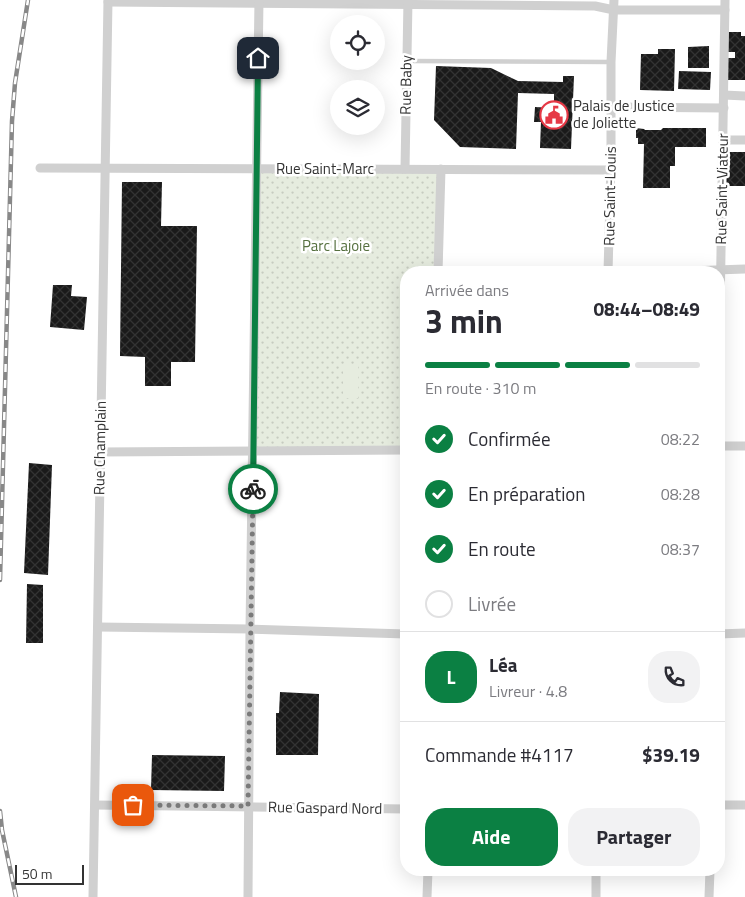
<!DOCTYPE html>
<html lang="fr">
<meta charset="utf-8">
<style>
:root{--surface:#fff;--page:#f2f2f3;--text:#2b2b33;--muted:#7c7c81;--line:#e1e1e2;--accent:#0b8043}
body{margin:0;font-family:"Titillium Web",sans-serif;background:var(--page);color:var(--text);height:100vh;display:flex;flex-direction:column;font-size:19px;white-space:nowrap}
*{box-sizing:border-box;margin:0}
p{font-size:16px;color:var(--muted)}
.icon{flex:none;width:28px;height:28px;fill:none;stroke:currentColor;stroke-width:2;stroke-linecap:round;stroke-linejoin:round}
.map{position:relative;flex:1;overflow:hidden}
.side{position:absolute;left:400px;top:266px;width:325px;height:610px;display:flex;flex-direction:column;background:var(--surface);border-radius:20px;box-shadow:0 5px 20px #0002}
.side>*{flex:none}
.fabs{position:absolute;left:330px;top:15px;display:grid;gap:10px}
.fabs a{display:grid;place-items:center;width:55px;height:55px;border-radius:50%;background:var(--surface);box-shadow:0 5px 20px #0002;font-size:25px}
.scale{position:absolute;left:15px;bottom:12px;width:69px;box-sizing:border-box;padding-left:5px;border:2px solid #333;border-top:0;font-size:14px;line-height:18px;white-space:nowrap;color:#333;-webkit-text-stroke:4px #fff;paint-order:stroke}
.pin{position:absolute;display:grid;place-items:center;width:42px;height:42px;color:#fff;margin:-21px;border-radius:10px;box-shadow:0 2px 8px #0006}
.courier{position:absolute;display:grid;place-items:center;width:50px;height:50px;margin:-25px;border:4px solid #0b8043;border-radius:50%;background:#fff;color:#222;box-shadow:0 1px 6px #0007}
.headline em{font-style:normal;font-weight:700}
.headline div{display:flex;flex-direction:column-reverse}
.headline{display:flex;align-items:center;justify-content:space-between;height:85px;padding:0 25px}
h1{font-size:32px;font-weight:700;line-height:38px}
.bar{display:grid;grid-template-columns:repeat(4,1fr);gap:8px 5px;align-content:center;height:60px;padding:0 25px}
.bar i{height:6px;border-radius:4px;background:var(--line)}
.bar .selected{background:var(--accent)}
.bar p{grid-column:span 4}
.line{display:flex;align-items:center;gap:12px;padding:0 25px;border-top:1px solid var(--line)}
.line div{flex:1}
.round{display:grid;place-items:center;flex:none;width:52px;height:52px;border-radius:20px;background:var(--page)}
ol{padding:0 25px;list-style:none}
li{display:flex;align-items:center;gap:15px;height:55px}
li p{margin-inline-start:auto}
li .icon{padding:5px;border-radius:50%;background:var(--accent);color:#fff;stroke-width:4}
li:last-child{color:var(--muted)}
li i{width:28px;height:28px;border:2px solid var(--line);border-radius:50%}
.action{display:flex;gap:10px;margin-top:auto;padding:10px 25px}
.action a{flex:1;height:58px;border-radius:20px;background:var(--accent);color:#fff;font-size:20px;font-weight:700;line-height:58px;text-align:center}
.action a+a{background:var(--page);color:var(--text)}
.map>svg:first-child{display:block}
</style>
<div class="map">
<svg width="745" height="897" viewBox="0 0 745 897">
<defs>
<pattern id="grass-dots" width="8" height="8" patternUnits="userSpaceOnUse" patternTransform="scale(1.25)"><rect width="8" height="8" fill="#e6ecdf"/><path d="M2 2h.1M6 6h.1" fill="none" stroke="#c6cbc0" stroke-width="1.8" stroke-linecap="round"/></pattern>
<pattern id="building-cross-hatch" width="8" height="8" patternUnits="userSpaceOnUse" patternTransform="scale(1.25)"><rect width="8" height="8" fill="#1a1a1a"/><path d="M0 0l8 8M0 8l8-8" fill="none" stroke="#333"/></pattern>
</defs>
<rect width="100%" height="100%" fill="#fff"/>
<path fill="url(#grass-dots)" d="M257,169H441L442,272H406V450H253Z"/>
<rect fill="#e6ecdf" x="343" y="365" width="15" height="33"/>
<g fill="url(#building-cross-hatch)">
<path d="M728,32H741V36H745V80H727V58H735V52H728Z"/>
<path d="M709,46V68H688V47Z"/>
<path d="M658,49H675L674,91L640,90L641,54H658Z"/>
<path d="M436,66L491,68L518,81L563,82V76H574L571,149L540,148L541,122H534L535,107L554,108V94L518,93L516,149L460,147L434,120Z"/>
<path d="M679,71L711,72L710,90L678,89Z"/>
<path d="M636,128L644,129L645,130H661L663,128H706V147H675V166H670V188H643L644,144H638V138H636Z"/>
<path d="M725,152H745V186H724Z"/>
<path d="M122,182H162L161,226H197L195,362H171V386H145V357L120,356Z"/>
<path d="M53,285H72L71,296L87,297L84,330L50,327Z"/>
<path d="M29,463L52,465L48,575L24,573Z"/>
<path d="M27,584L43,585V643H26Z"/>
<path d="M280,692L319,694L318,755H276V713H279Z"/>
<path d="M152,755L225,756L224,791L151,790Z"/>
</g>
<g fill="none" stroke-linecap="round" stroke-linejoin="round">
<path stroke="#d0d0d0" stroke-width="4.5" d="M407,61L610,62"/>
<g stroke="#d0d0d0" stroke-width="9">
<path d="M108,2L595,6L614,10H725"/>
<path d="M724,95L745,96"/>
<path d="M611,107L724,108"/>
<path d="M723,140H745"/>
<path d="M40,168L610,170"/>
<path d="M405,169L408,0"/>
<path d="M438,272L441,169"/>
<path d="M608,272L611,163V62L614,0"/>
<path d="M658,272L745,269"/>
<path d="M719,378L725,0"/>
<path d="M719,446H745"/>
<path d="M100,452L406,450"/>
<path d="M98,627L250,629L406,634"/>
<path d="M719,634L745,633"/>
<path d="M95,805L406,809"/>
<path d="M719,805H745"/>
<path d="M93,897L108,0"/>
<path d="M248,897L250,629L259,0"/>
<path d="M427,897L428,870"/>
<path d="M596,897V870"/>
<path d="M709,897L710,870"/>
</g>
<g stroke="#888" stroke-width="4.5">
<g id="rail">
<path d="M0,580L12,121L15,83L28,0"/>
<path d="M0,811L2,830L16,897"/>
</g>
</g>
<use href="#rail" stroke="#fff" stroke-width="2.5" stroke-dasharray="8" stroke-linecap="butt"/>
</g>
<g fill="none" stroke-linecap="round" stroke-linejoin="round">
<path stroke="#7a7a7a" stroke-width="5" stroke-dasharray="0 9" d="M133,805L248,806L253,489"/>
<path stroke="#0b8043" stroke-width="6" d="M253,489L258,58"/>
</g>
<defs>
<g id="civic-ring" transform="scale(1.4375)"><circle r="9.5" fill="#fff" stroke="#e63946" stroke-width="1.5"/><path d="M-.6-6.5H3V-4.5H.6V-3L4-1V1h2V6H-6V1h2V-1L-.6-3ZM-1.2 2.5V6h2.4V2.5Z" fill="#e63946"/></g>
</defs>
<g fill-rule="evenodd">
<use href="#civic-ring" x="554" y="115"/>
</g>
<g text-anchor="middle" stroke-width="5" stroke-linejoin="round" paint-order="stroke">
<g font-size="15" fill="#333" stroke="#fff">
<text transform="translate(406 85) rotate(-89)" y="5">Rue Baby</text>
<text x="325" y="174">Rue Saint-Marc</text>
<text transform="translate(722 189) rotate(-89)" y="5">Rue Saint-Viateur</text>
<text transform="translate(610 196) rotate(-89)" y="5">Rue Saint-Louis</text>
<text transform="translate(100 448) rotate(-89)" y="5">Rue Champlain</text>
<text transform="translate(325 808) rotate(1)" y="5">Rue Gaspard Nord</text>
</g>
<g font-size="15" fill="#333" stroke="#fff" text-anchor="start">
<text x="573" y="111">Palais de Justice<tspan x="573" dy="17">de Joliette</tspan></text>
</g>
<g font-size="15" fill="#56703f" stroke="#fff">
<text x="336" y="251">Parc Lajoie</text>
</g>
</g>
</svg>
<div class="fabs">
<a><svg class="icon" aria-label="locate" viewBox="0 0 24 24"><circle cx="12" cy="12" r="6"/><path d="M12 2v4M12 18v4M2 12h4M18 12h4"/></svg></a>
<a><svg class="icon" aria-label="layers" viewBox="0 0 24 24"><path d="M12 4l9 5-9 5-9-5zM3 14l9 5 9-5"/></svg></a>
</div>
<div class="scale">50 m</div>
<div class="pin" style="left:133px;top:805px;background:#ea580c"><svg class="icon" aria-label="bag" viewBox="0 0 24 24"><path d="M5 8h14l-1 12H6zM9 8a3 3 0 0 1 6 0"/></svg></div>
<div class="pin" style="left:258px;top:58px;background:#1f2937"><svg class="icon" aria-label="home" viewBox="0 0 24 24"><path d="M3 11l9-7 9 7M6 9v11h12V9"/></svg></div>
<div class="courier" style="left:253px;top:489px"><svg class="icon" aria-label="bike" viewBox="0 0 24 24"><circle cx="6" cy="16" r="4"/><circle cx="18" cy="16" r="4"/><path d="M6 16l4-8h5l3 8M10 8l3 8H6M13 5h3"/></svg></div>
<section class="side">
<div class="headline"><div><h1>3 min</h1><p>Arrivée dans</p></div><em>08:44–08:49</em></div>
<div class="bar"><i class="selected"></i><i class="selected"></i><i class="selected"></i><i></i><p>En route · 310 m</p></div>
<ol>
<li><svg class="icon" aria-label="check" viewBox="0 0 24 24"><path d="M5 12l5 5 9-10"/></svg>Confirmée<p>08:22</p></li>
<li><svg class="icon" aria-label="check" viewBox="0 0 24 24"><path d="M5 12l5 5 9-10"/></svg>En préparation<p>08:28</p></li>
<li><svg class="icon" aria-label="check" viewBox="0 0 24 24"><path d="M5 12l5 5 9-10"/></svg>En route<p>08:37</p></li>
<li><i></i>Livrée</li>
</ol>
<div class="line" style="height:90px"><b class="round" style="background:var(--accent);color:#fff">L</b><div><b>Léa</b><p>Livreur · 4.8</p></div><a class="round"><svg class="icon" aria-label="phone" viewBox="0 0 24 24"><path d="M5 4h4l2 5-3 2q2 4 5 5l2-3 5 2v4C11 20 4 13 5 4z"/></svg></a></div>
<div class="line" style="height:65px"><div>Commande #4117</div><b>$39.19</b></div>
<div class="action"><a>Aide</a><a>Partager</a></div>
</section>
</div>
